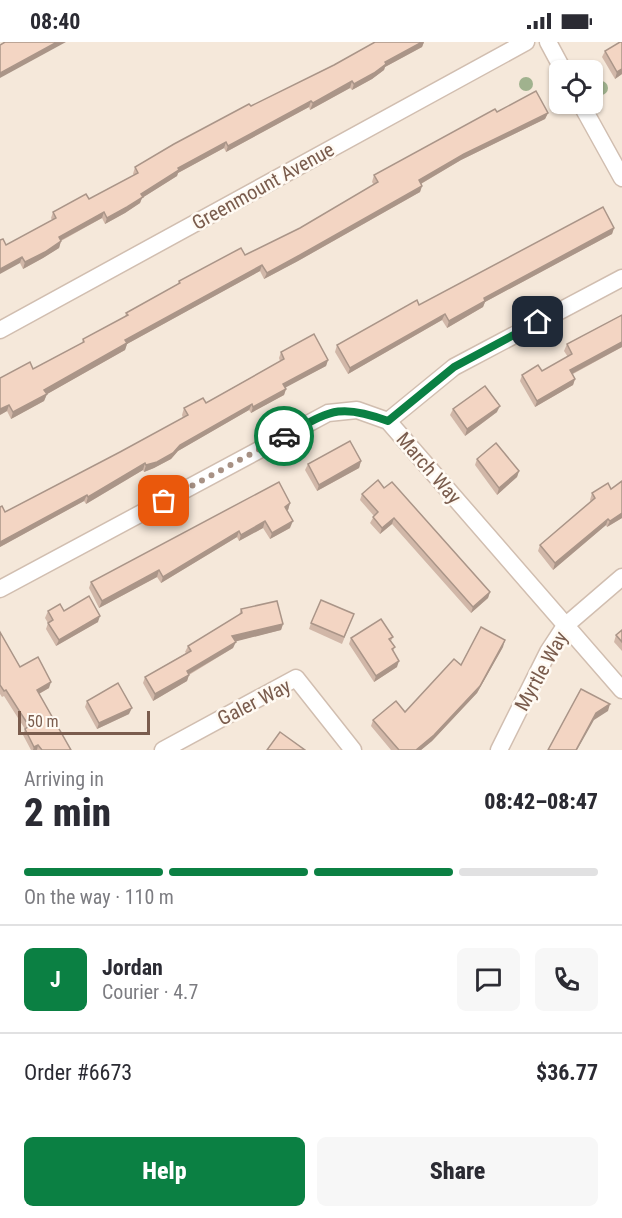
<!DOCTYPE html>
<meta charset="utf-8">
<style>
:root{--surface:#fff;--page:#f7f7f7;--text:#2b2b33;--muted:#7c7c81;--line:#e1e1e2;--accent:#0b8043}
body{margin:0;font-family:"Roboto Condensed",sans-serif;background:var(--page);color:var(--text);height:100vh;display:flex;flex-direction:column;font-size:22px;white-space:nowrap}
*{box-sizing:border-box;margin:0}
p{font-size:20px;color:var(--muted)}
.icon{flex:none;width:33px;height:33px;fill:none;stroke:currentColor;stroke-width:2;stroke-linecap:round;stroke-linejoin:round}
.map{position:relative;height:708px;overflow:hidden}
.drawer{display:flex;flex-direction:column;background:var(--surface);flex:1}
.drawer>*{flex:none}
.tools{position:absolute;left:549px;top:18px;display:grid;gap:12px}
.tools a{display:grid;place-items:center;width:54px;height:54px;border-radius:9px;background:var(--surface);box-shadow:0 2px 4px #0004;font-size:30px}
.scale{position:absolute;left:18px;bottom:15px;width:132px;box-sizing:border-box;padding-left:6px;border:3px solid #7a5c4d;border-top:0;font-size:16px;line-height:21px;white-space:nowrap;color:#7a5c4d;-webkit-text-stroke:4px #fffaf3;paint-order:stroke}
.pin{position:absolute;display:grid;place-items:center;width:51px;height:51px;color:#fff;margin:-26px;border-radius:12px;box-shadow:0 3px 9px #0006}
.courier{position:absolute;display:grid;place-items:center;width:60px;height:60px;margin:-30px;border:4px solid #0b8043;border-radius:50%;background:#fff;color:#222;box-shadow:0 2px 8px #0007}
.headline em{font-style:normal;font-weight:800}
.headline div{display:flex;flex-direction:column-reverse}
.headline{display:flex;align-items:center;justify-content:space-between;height:102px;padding:0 24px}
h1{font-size:39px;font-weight:800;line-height:45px}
.bar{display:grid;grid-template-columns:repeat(4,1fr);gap:9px 6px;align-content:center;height:72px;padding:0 24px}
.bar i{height:8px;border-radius:4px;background:var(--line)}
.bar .selected{background:var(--accent)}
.bar p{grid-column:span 4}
.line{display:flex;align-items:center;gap:15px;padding:0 24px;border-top:2px solid var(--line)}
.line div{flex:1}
.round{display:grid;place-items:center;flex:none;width:63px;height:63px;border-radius:9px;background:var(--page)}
.cta{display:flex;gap:12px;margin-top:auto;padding:12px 24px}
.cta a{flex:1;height:69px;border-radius:9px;background:var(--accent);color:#fff;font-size:24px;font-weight:800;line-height:69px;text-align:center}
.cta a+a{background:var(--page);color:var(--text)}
.status{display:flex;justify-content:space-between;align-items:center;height:42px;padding:0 30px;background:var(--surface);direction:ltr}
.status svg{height:16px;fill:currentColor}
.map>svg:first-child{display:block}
</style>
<div class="status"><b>08:40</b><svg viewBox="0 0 49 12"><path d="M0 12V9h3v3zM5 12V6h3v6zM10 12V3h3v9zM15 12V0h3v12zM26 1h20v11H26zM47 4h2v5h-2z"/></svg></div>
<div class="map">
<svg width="622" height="708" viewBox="0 0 622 708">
<rect width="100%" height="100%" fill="#fdf6ec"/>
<path fill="#f5e8da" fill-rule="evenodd" d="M0,0H622V708H0ZM560,28H592V62H560Z"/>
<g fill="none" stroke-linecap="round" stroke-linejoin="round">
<g stroke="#d1beb0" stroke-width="19">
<g id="minor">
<path d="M548,0L563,28"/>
<path d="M581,62L622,136"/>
<path d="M0,288L526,0"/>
<path d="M388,379L454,325L622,236"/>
<path d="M0,547L328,371L357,368L388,379L622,648"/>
<path d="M163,708L296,636L353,708"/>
<path d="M499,708L548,610L565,584L622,535"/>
</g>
</g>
<use href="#minor" stroke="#fff" stroke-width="16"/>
</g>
<g fill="#a0b28e">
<circle cx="526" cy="42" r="7"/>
<circle cx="601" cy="46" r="7"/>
</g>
<g fill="#d1b7a8">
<path d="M375,0H424L422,5L385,25L384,28L372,37L352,48L350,46L310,68L309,65L226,110L224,106L178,131L177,134L142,156L140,161L125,171L105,182L102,176L61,199L59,206L43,216L23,227L20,221L6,203L52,178L51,176L53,170L89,157L134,133L133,132L135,125L251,64L334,23Z"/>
<path d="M622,0V32L615,37L602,15L605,9Z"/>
<path d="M497,70L548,71L545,77L461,118L421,142L422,144L420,150L298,219L264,237L260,229L127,302L125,308L47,352L44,359L11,377L7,369L0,373L33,327L82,301L83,297L125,275L126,271L177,243L179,239L245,213L300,186L374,143L372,140L374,133Z"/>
<path d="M614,186L612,192L485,260L483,265L447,286L442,278L348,332L335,310L337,303L419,263Z"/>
<path d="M622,273V305L573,332L575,337L573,343L535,365L520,339L522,333L542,329L568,315L564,309L567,302Z"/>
<path d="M281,310L328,318L326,324L285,345L286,347L284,353L251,371L249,368L178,409L171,417L154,426L144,430L143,428L86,462L84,459L0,505V465L5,470L120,410L183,376L182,373L184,366L206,361L280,319L279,316Z"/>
<path d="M453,367L497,370L465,394L450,373Z"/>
<path d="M477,417L519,429L517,435L497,453L475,423Z"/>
<path d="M361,419L359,426L317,449L305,428L308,422Z"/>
<path d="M622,439V476L607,485L606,483L553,528L538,509L540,503L591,460L590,458L592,451L611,447Z"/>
<path d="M384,446L490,550L488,556L471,571L392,482L380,492L370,481L374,474L360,458L362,452Z"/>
<path d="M290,461L288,468H287L290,486L270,497L263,486L239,499L237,495L161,541L157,535L99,566L89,546L91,540Z"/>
<path d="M241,567L283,582L281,588L235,599L233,606L189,633L187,639L153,659L143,641L145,635L186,611L185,610L188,604L239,573Z"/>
<path d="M48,569H64L98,580L56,604L46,587L48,581L45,576Z"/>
<path d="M354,572L342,602L309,587L311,581Z"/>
<path d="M622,588V609L614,600L616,593Z"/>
<path d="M0,590L20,625L49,646L39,652L71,708H31L23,693L25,687L4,654L2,655L0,652Z"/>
<path d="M393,595L391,599L395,605L393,609L397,625L374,640L349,602L351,596Z"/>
<path d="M503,605L477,651L432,699L421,708H391L371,684L373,678L405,670L461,623Z"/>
<path d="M87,659L129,672L97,687L85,665Z"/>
</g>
<g fill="#aa9588">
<path d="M57,0H66L0,36V31Z"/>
<path d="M422,0H424L422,5L385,25L384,28L372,37L352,48L354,42L385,20Z"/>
<path d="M622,27V32L615,37L617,30Z"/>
<path d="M352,39L350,46L310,68L313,61Z"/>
<path d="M311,59L309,65L226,110L228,104Z"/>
<path d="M548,71L545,77L461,118L417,144L419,138L464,112Z"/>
<path d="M226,100L224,106L178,131L177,134L142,156L140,161L125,171L105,182L107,176L178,126Z"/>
<path d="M422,144L420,150L298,219L264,237L267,231Z"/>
<path d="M104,170L102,176L56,201L59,195Z"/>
<path d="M614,186L612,192L485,260L483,265L447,286L449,279L484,256Z"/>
<path d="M61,199L59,206L43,216L23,227L25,220Z"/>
<path d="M22,215L20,221L0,232V227Z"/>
<path d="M262,223L260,229L127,302L125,308L42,355L44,348L125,298Z"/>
<path d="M445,272L442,278L348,332L350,326Z"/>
<path d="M622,300V305L568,334L570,328Z"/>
<path d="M328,318L326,324L281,348L283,342Z"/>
<path d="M575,337L573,343L535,365L537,359Z"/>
<path d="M286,347L284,353L251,371L253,365Z"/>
<path d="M47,352L44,359L11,377L13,370Z"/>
<path d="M252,362L249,368L178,409L171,417L154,426L144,430L146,423Z"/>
<path d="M9,363L7,369L0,373V367Z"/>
<path d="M500,364L497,370L465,394L467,387Z"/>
<path d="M361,419L359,426L317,449L319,443Z"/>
<path d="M145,421L143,428L86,462L88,455Z"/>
<path d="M519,429L517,435L497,453L499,446Z"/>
<path d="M87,453L84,459L0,505V500Z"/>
<path d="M290,461L288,468L282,471L285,465Z"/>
<path d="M622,471V476L607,485L610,479Z"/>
<path d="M394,476L392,482L380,492L382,486Z"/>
<path d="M608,477L606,483L553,528L555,521Z"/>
<path d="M265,479L263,486L239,499L241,493Z"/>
<path d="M293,479L290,486L270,497L272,491Z"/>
<path d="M239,489L237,495L161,541L163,535Z"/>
<path d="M159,528L157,535L99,566L102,559Z"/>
<path d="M490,550L488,556L471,571L473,565Z"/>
<path d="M100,574L98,580L56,604L59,598Z"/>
<path d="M283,582L281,588L230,601L232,594Z"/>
<path d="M505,598L503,605L477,651L432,699L421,708H416Z"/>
<path d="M236,600L233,606L184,635L187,629Z"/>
<path d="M399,619L397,625L374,640L376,634Z"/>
<path d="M189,633L187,639L153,659L155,652Z"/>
<path d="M51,640L49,646L35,654L37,648Z"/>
<path d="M610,662L608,669L594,678L577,708H576L596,671Z"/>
<path d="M132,666L129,672L97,687L99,681Z"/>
<path d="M38,703L37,708H33L34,705Z"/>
</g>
<g fill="#f3d5c3" stroke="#aa9588" stroke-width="1.5">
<path d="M5,0H57L0,31V3Z"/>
<path d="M375,0H422L385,20L386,22L374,31L354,42L352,39L313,61L311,59L228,104L226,100L178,126L179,128L141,152L143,155L127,165L107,176L104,170L59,195L61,199L45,210L25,220L22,215L0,227V198L3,197L6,203L56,176L53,170L86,152L89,157L138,131L135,125L174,102L249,62L251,64L334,23Z"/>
<path d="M620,0H622V27L617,30L605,9Z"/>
<path d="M536,49L548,71L464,112L419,138L422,144L300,213L267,231L262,223L125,298L127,301L44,348L47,352L13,370L9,363L0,367V336L30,320L33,327L84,300L83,297L128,273L126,271L180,241L179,239L241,206L245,213L300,186L378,140L374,133L495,67L497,70Z"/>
<path d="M603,165L614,186L484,256L485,259L449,279L445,272L350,326L337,303L417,258L419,263Z"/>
<path d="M622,273V300L570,328L575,337L537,359L522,333L538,323L542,329L572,312L567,302Z"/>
<path d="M314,292L328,318L283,342L286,347L253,365L252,362L180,403L173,411L157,420L146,423L145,421L88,455L87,453L0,500V465L2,464L5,470L120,410L188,373L184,366L203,356L206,361L284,317L281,310Z"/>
<path d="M485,344L500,364L467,387L453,367Z"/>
<path d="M350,399L361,419L319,443L308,422Z"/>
<path d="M496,401L519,429L499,446L477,417Z"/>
<path d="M378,438L384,446L392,440L490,550L473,565L394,476L382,486L373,475L378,470L362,452Z"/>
<path d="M622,439V471L610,479L608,477L555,521L540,503L595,456L592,451L608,441L611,447Z"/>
<path d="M279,440L290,461L285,465L293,479L272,491L265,479L241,493L239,489L163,535L159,528L102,559L91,540Z"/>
<path d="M89,554L100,574L59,598L48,581L53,578L48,569L60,562L64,569Z"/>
<path d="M321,558L354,572L344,595L311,581Z"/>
<path d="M277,559L283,582L232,594L236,600L187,629L189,633L155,652L145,635L191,609L188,604L242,571L241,567Z"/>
<path d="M381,577L393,595L389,597L395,605L392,607L399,619L376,634L351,596Z"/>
<path d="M481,585L505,598L480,644L434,693L416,708H399L373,678L396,659L405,670L454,617L461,623Z"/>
<path d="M622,588V600L616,593Z"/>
<path d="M0,590L20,625L38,615L51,640L37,648L71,708H42L38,703L34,705L25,687L29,684L6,648L4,649L0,643Z"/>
<path d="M118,641L132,666L99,681L87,659Z"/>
<path d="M581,647L610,662L596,671L576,708H548Z"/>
<path d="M280,690L305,708H267Z"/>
</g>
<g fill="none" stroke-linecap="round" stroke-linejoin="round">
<path stroke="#a89285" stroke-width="6" stroke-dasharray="0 10.8" d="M164,459L284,394"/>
<path stroke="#0b8043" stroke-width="8" d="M284,394C329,370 337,360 388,379L454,325L538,280"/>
</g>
<g text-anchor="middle" stroke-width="5" stroke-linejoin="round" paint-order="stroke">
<g font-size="20" fill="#7a5c4d" stroke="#fffaf3">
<text transform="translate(263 144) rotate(-29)" y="7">Greenmount Avenue</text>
<text transform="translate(429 426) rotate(49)" y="7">March Way</text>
<text transform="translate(541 629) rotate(-61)" y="7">Myrtle Way</text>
<text transform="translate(254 660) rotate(-27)" y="7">Galer Way</text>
</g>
</g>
</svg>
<div class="tools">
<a><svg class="icon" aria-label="locate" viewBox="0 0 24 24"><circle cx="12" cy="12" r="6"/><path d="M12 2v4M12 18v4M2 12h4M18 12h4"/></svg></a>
</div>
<div class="scale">50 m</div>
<div class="pin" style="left:164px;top:459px;background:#ea580c"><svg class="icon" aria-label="bag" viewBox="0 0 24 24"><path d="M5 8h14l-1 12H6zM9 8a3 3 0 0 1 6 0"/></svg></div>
<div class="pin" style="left:538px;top:280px;background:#1f2937"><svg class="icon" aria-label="home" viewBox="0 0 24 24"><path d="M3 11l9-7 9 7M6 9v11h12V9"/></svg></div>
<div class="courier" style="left:284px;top:394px"><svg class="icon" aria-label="car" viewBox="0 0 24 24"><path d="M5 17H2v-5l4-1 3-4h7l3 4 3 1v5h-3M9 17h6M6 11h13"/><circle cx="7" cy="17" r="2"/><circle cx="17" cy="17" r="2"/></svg></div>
</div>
<section class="drawer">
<div class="headline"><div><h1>2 min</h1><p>Arriving in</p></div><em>08:42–08:47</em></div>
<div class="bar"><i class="selected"></i><i class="selected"></i><i class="selected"></i><i></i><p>On the way · 110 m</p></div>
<div class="line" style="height:108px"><b class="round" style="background:var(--accent);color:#fff">J</b><div><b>Jordan</b><p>Courier · 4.7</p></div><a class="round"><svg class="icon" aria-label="chat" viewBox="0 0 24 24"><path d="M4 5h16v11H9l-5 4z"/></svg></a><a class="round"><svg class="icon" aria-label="phone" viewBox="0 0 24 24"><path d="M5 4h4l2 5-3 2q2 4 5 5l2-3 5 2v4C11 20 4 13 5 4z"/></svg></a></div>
<div class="line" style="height:78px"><div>Order #6673</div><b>$36.77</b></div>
<div class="cta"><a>Help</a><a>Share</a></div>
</section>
